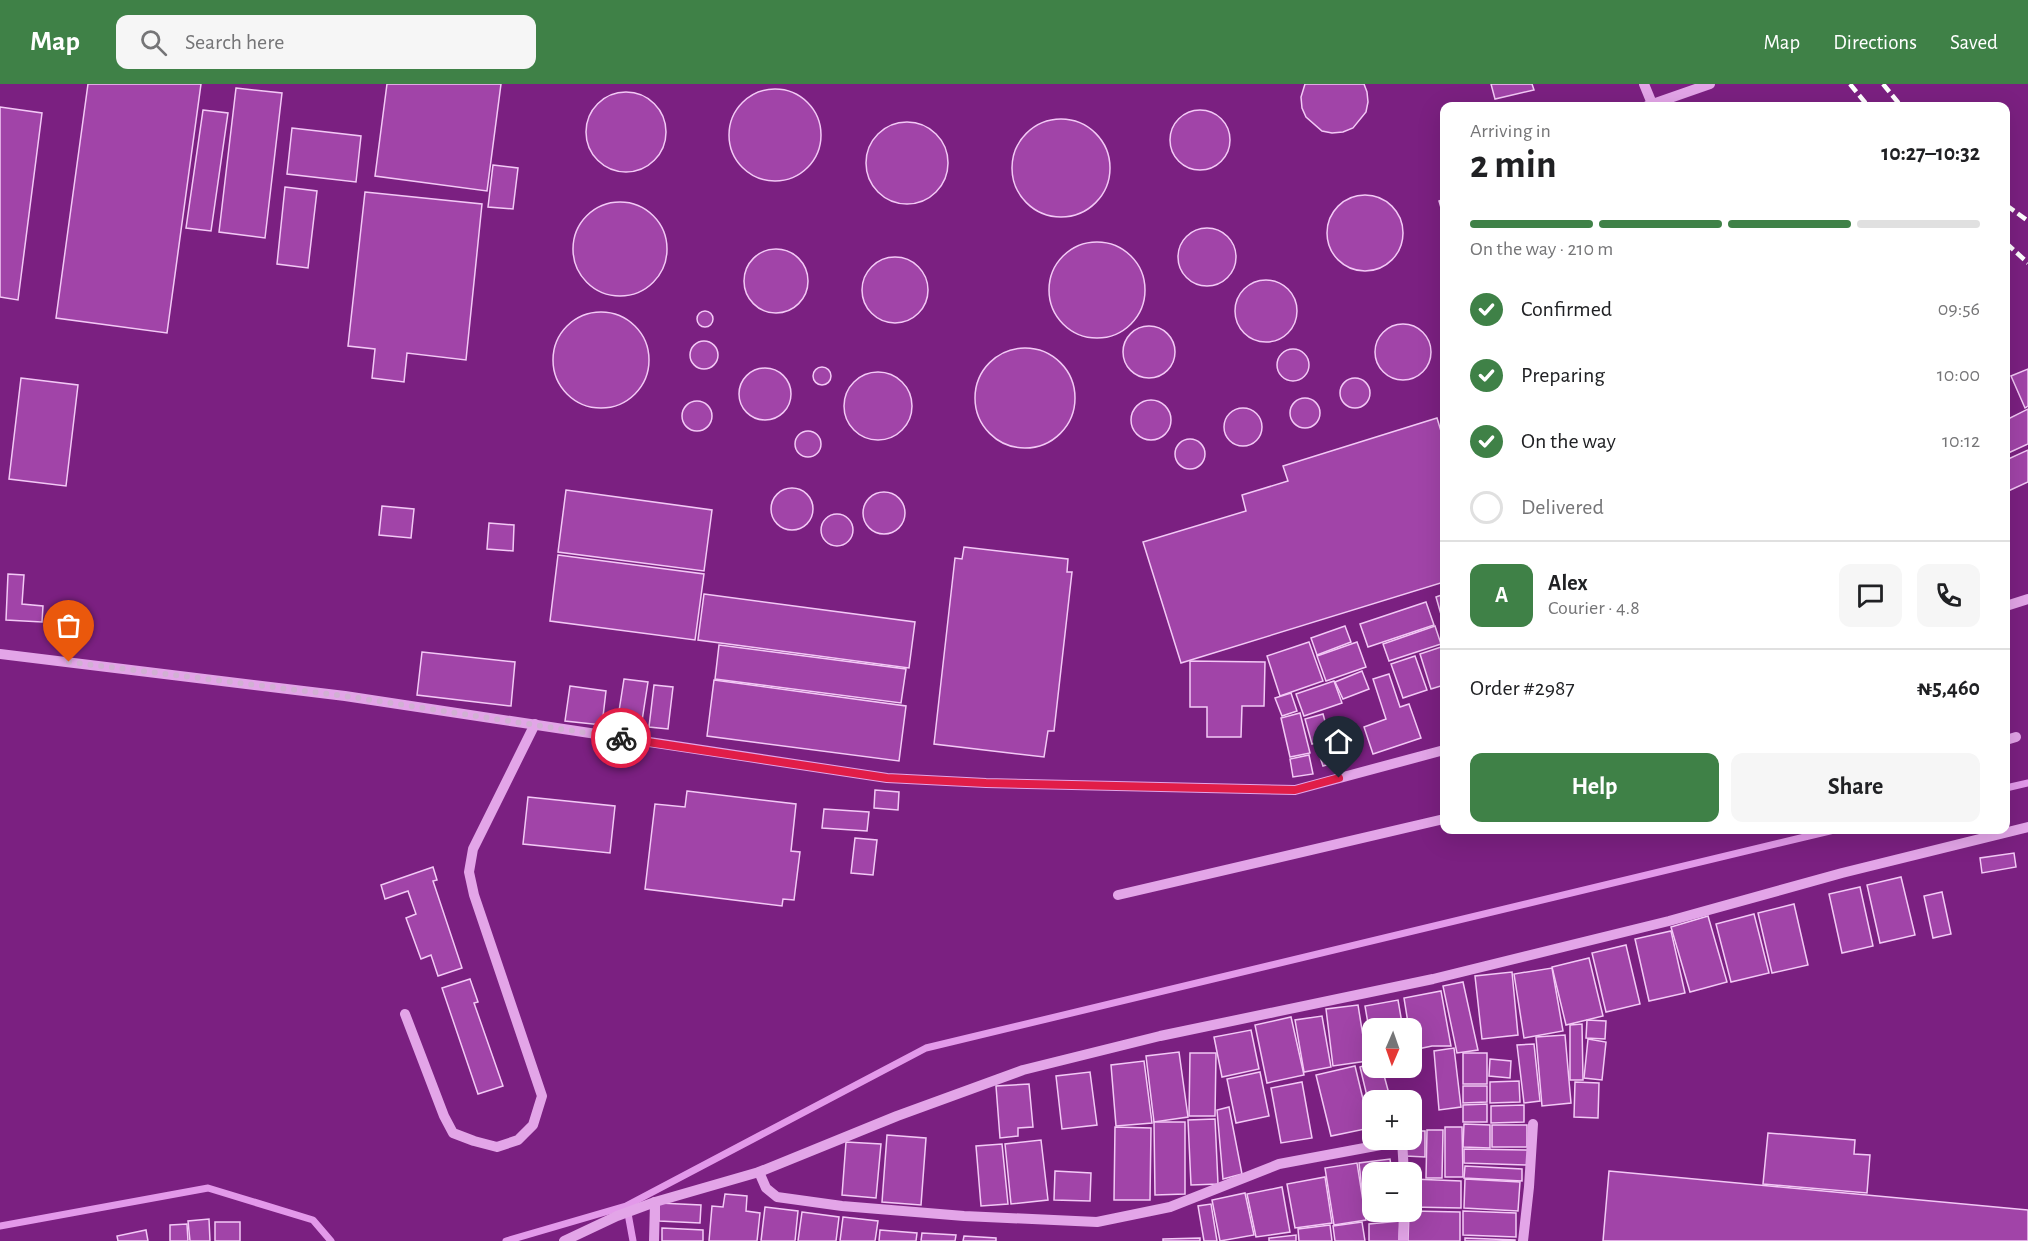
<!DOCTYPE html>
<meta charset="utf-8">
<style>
:root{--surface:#fff;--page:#f6f6f6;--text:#202124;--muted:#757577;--line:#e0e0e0;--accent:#3f8147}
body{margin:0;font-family:"Alegreya Sans",sans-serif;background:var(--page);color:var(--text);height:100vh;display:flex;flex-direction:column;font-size:22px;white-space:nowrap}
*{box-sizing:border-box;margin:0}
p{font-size:20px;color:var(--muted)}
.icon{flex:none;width:33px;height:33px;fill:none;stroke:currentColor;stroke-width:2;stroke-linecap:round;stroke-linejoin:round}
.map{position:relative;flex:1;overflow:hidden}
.drawer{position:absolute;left:1440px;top:18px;width:570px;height:732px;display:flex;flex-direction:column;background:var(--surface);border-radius:12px;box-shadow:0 6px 24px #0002}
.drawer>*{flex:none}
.needle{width:39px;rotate:182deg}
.fabs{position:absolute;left:1362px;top:934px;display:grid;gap:12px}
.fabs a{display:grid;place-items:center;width:60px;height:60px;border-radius:12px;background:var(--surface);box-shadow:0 6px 24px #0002;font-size:30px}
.pin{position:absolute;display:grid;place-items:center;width:51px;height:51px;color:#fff;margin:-62px -26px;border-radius:50% 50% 50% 0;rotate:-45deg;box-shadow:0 0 6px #0007}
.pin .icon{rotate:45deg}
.courier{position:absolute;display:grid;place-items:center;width:60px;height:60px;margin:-30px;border:4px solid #e11d48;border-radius:50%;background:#fff;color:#222;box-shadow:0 2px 8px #0007}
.headline em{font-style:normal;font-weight:700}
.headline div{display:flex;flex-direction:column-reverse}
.headline{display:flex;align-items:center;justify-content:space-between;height:102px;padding:0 30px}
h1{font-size:39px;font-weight:700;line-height:45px}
.bar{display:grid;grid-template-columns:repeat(4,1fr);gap:9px 6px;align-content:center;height:72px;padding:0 30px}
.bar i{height:8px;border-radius:4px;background:var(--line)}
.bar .selected{background:var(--accent)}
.bar p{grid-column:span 4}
.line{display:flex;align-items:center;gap:15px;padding:0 30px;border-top:2px solid var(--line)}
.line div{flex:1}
.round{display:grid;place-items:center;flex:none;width:63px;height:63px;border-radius:12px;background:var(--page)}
ol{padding:0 30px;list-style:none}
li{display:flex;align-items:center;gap:18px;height:66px}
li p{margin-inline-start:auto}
li .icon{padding:6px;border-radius:50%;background:var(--accent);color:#fff;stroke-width:4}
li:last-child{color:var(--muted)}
li i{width:33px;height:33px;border:3px solid var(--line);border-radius:50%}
.action{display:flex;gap:12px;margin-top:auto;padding:12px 30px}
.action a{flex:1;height:69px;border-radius:12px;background:var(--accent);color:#fff;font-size:24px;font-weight:700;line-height:69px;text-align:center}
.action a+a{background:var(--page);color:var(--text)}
header{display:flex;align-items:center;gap:36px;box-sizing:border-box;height:84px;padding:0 30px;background:var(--accent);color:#fff}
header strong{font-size:28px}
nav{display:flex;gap:33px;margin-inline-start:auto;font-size:21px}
.search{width:420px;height:54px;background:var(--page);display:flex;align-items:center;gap:15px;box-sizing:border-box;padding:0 21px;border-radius:12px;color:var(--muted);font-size:22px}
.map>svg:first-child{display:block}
</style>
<header>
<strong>Map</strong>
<div class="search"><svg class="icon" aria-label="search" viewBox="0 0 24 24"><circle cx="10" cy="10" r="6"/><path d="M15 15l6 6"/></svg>Search here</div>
<nav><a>Map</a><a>Directions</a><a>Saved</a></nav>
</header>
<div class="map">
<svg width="2028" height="1157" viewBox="0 0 2028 1157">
<rect width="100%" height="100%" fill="#7b2081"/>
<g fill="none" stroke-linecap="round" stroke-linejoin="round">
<g stroke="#e399ea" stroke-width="7">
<path d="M2006,704L2028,699"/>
<path d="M627,1124L633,1157"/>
<path d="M0,1142L208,1104L313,1136L331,1157"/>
<path d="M506,1157L626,1122L926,964L1834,746"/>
</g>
</g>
<g fill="#a144a8" stroke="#f3c9f6" stroke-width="1.5">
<path d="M88,0H201L167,249L56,234Z"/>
<path d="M387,0H501L487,107L375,92Z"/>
<path d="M1305,0H1364L1367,8L1368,18L1366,28L1353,44L1343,48L1332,49L1322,47L1306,33L1302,24L1301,13Z"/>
<path d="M1491,0H1532L1534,6L1495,15Z"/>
<path d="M236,4L282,9L265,154L219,148Z"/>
<circle cx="775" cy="51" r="46"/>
<circle cx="626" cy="48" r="40"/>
<path d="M0,23L42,29L18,216L0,213Z"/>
<circle cx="1200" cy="56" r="30"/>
<path d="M203,26L228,29L211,147L186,144Z"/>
<circle cx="1061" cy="84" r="49"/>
<circle cx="907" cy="79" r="41"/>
<path d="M292,44L361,52L356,98L287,90Z"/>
<path d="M493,81L518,84L513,125L488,123Z"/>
<path d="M285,103L317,107L308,184L277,180Z"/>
<path d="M365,108L482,120L466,276L407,269L404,298L372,294L375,265L348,262Z"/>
<circle cx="1365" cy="149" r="38"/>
<path d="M1444,115V134L1439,117Z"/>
<circle cx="620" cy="165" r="47"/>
<circle cx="1207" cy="173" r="29"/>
<circle cx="1097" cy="206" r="48"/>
<circle cx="776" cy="197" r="32"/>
<circle cx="895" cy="206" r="33"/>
<circle cx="1266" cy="227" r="31"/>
<circle cx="705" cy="235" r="8"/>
<circle cx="601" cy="276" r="48"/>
<circle cx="1403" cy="268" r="28"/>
<circle cx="1149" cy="268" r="26"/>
<circle cx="704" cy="271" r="14"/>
<circle cx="1025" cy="314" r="50"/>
<circle cx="1293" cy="281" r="16"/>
<circle cx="822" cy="292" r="9"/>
<circle cx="765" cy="310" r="26"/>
<path d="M2028,285V322L2025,324L2011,292Z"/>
<circle cx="878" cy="322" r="34"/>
<path d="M21,294L78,301L66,402L9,395Z"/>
<circle cx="1355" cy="309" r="15"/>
<circle cx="1305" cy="329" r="15"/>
<circle cx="1151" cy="336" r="20"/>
<circle cx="697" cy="332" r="15"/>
<circle cx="1243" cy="343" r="19"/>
<path d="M2028,325V360L2006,370V336Z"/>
<path d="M1437,334L1444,357V498L1181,579L1143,458L1246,427L1242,411L1288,397L1283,382Z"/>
<circle cx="808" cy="360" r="13"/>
<circle cx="1190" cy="370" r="15"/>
<path d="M2028,366V398L2006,408V376Z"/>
<circle cx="792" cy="425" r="21"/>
<path d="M566,406L712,426L704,487L558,468Z"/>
<circle cx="884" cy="429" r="21"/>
<path d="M382,422L414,425L411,454L379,451Z"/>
<circle cx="837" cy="446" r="16"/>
<path d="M489,439L514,441L513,467L487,465Z"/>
<path d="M964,463L1068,475L1067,488H1072L1054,647H1048L1044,673L934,660L955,474L962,475Z"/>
<path d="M558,471L704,490L695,556L550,537Z"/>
<path d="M8,490L24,491L22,520L43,522L42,538L6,536Z"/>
<path d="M704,510L915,538L909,584L698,556Z"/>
<path d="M1444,510V541L1436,513Z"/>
<path d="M1426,518L1434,541L1368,563L1360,540Z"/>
<path d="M1345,542L1351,558L1317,571L1311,554Z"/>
<path d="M1435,542L1441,560L1389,577L1383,560Z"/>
<path d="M1309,558L1323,597L1280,612L1267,572Z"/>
<path d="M1357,558L1366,583L1326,597L1317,572Z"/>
<path d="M719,561L906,585L901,619L715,595Z"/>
<path d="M1444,562V601L1431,605L1420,570Z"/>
<path d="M422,568L515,578L511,622L417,611Z"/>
<path d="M1415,572L1427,606L1403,614L1391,580Z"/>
<path d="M1190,577L1265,578L1264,622H1242L1241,653H1207V623H1190Z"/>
<path d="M1362,587L1369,605L1343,615L1335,598Z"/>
<path d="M1389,590L1400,623L1409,620L1421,654L1373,670L1364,643L1386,635L1373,595Z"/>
<path d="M624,595L648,598L641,643L617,640Z"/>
<path d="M714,596L906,622L899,677L707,652Z"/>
<path d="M1334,597L1342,619L1304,632L1296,610Z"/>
<path d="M654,601L673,603L668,645L649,643Z"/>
<path d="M570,602L606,607L602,641L565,637Z"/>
<path d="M1291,609L1297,627L1282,632L1275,614Z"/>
<path d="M1300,629L1310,669L1290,673L1281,634Z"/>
<path d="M1323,630L1330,655L1312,660L1305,635Z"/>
<path d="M1347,657L1353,673L1323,682L1318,667Z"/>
<path d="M1309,671L1313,690L1293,693L1290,675Z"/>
<path d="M875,706L899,708L898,726L874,724Z"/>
<path d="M687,707L796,720L791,767L800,768L794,816L783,815L782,822L645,805L655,720L685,723Z"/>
<path d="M528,713L615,722L610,769L523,760Z"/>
<path d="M824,725L869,728L867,747L822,744Z"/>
<path d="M855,754L877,756L873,791L851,789Z"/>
<path d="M2014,769L2016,783L1982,789L1980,774Z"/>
<path d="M433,783L437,796L433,797L462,884L438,892L431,871L421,875L406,834L416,830L408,807L385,815L381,801Z"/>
<path d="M1901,793L1915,851L1880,859L1867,801Z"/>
<path d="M1860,803L1873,862L1842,869L1829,810Z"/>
<path d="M1942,808L1951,850L1933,854L1924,812Z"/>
<path d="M1794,820L1808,881L1772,889L1758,829Z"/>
<path d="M1754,830L1769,889L1731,898L1716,840Z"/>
<path d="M1708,832L1727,898L1690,908L1671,843Z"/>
<path d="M1671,847L1685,909L1649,917L1635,855Z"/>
<path d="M1626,861L1640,920L1606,928L1592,869Z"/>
<path d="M1589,874L1603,932L1566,941L1552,883Z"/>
<path d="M1552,884L1563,947L1524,954L1514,890Z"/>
<path d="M1512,888L1518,951L1482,955L1475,892Z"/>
<path d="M470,895L478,918L474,919L503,1002L478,1010L442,904Z"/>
<path d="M1463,898L1478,966L1457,969L1443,902Z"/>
<path d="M1441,907L1451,962H1432L1413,966L1412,945H1409L1404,914Z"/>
<path d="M1398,916L1403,945H1372V963L1365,922Z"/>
<path d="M1358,921L1367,977L1333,982L1326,925Z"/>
<path d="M1322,932L1331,983L1304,988L1295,936Z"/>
<path d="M1291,933L1304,991L1267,999L1255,941Z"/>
<path d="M1587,936L1606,937L1605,955L1586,954Z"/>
<path d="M1582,940L1583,996H1570V941Z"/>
<path d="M1251,946L1259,985L1222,993L1214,953Z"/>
<path d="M1565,951L1571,1019L1542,1022L1536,953Z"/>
<path d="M1588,955L1606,958L1602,996L1584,994Z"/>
<path d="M1534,960L1540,1017L1524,1019L1517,961Z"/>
<path d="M1454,964L1461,1023L1439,1026L1434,967Z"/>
<path d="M1179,968L1188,1033L1154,1038L1146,972Z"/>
<path d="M1190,969H1216L1215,1032H1189Z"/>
<rect x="1463" y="969" width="24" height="31"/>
<path d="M1490,975L1511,977L1510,994L1489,992Z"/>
<path d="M1144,977L1152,1039L1116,1042L1111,981Z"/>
<path d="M1372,979V984H1382L1391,1017H1372V1033L1360,983Z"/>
<path d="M1355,982L1370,1044L1331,1052L1316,991Z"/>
<path d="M1090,988L1097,1041L1062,1045L1056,992Z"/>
<path d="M1260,988L1269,1032L1236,1039L1227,995Z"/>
<path d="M1519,997L1520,1018L1490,1019V998Z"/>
<path d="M1302,998L1312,1054L1281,1059L1271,1004Z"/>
<path d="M1575,998L1599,999L1598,1034L1574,1033Z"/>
<path d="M1029,1000L1033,1043L1018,1044V1052L1000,1054L996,1002Z"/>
<path d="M1463,1002H1487V1018L1463,1019Z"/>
<path d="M1487,1020V1038H1463V1021Z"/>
<path d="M1524,1021V1038L1491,1039V1022Z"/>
<path d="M1229,1023L1242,1090L1223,1095L1217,1026Z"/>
<path d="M1215,1035L1218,1100L1191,1101L1188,1036Z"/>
<path d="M1154,1038H1185V1110L1155,1111Z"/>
<path d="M1464,1040L1490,1041V1064L1463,1063Z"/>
<rect x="1492" y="1041" width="35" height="22"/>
<path d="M1115,1043L1151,1044L1150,1116H1114Z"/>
<path d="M1445,1043H1462L1463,1093H1445Z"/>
<path d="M1427,1046H1443L1442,1094H1426Z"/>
<path d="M1412,1047H1425V1073L1406,1072V1056H1412Z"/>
<path d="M1768,1049L1855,1056L1854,1070L1870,1071L1867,1109L1763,1100Z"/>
<path d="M887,1051L926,1054L921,1121L882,1118Z"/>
<path d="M1041,1056L1048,1116L1011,1120L1005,1060Z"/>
<path d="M846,1058L881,1060L876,1114L842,1111Z"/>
<path d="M1002,1060L1008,1120L981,1122L976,1062Z"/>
<path d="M1464,1065L1528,1066V1081L1464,1079Z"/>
<path d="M1390,1075L1392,1089H1372V1104L1362,1106L1359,1079Z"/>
<path d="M1357,1079L1366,1136L1334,1141L1325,1084Z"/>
<path d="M1465,1082L1522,1085V1097L1464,1094Z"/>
<path d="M1055,1087L1091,1089L1090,1117L1054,1116Z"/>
<path d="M1609,1087L2028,1126V1157H1603Z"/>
<path d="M1325,1093L1332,1139L1295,1144L1287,1100Z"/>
<path d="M1412,1095L1461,1097V1124L1412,1123Z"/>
<path d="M1465,1095L1520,1098L1518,1127L1464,1124Z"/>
<path d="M1282,1103L1290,1148L1256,1153L1247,1110Z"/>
<path d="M1245,1109L1254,1151L1220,1157L1212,1116Z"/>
<path d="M1365,1109H1372V1128H1396L1397,1133L1368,1136Z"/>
<path d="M725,1110L747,1112L746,1127L760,1129L757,1157H709L712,1122L723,1123Z"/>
<path d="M659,1119L701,1121L700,1139L659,1137Z"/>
<path d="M1211,1120L1217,1157H1204L1198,1122Z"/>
<path d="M765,1123L798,1127L795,1157H761Z"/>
<path d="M1412,1127L1460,1128V1157H1408L1409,1128Z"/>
<path d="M1463,1127L1516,1129V1153L1463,1151Z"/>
<path d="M802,1128L839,1133L836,1157H798Z"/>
<path d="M843,1133L878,1137L875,1157H840Z"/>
<path d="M209,1135L210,1157H190L188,1137Z"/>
<path d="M1400,1137L1399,1157H1369V1140Z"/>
<rect x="215" y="1138" width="25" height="19"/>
<path d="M1362,1138L1365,1157H1335L1333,1142Z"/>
<path d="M187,1140L188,1157H170V1141Z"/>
<path d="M1330,1141L1332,1157H1299L1298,1145Z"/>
<path d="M662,1144L703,1146V1157H662Z"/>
<path d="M146,1146L148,1157H118L117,1152Z"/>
<path d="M880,1146L917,1149L916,1157H879Z"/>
<path d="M922,1149L956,1151L955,1157H921Z"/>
<path d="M1296,1151V1157H1269V1154Z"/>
<path d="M964,1152L996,1154V1157H963Z"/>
<path d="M1200,1154V1157H1163V1155Z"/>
<path d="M1465,1154L1515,1156V1157H1465Z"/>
</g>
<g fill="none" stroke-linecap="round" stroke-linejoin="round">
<g stroke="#e3a5e8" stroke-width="10">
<path d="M1644,0L1653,22"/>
<path d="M1647,22L1710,0"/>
<path d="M2006,522L2028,515"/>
<path d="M0,570L345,612L887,694L986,699L1295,706L1444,666"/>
<path d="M2006,656L2016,653"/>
<path d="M1118,811L1444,735"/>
<path d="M405,930L444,1032L453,1049L474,1057L497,1063L518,1056L533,1041L542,1012L474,811L469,788L473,765L535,640"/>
<path d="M1402,1056L1404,1089"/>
<path d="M759,1088L766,1104L777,1113L842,1122L964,1132L1097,1138L1170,1123L1279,1080L1402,1057"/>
<path d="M564,1157L617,1132L655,1118L759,1088L897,1032L1023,986L1160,952L1433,895L1669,837L1842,789L2028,743"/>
<path d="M654,1157L655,1118"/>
<path d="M1403,1157L1404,1128"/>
<path d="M1523,1157L1529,1103L1533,1040"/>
</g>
<g stroke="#fff" stroke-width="4.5" stroke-dasharray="10 4.5" stroke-linecap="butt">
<path d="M1850,0L1868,22"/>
<path d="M1883,0L1901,22"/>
<path d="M2006,121L2028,137"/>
<path d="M2006,159L2028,179"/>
</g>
</g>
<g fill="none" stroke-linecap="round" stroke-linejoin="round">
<path stroke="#d1b1d3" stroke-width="6" stroke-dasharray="0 10.8" d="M69,578L345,612L621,654"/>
<path stroke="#e11d48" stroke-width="8" d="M621,654L887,694L986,699L1295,706L1339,694"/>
</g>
</svg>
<div class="fabs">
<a><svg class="needle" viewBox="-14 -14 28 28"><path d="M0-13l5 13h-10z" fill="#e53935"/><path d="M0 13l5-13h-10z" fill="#757577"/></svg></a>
<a>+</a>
<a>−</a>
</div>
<div class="pin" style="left:69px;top:578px;background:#ea580c"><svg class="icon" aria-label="bag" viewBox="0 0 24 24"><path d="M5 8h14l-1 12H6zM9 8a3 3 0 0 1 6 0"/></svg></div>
<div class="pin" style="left:1339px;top:694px;background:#1f2937"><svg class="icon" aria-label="home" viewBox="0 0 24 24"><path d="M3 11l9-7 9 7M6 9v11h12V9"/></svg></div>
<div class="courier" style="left:621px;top:654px"><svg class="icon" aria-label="bike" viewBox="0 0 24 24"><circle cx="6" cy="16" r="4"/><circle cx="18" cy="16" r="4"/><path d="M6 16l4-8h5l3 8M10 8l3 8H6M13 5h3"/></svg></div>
<section class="drawer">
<div class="headline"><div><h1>2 min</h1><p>Arriving in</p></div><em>10:27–10:32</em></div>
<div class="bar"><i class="selected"></i><i class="selected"></i><i class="selected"></i><i></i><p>On the way · 210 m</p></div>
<ol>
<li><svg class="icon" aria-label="check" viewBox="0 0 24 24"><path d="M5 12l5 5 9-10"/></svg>Confirmed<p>09:56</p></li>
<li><svg class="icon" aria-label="check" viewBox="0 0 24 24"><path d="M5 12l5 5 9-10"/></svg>Preparing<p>10:00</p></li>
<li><svg class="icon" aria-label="check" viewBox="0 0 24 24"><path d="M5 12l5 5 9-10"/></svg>On the way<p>10:12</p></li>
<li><i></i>Delivered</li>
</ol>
<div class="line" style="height:108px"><b class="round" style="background:var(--accent);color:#fff">A</b><div><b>Alex</b><p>Courier · 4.8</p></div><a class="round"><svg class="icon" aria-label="chat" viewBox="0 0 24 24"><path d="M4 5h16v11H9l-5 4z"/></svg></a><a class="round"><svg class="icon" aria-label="phone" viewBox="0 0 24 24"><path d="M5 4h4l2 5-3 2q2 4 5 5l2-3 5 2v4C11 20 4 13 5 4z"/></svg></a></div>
<div class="line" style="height:78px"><div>Order #2987</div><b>₦5,460</b></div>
<div class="action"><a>Help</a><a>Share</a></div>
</section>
</div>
